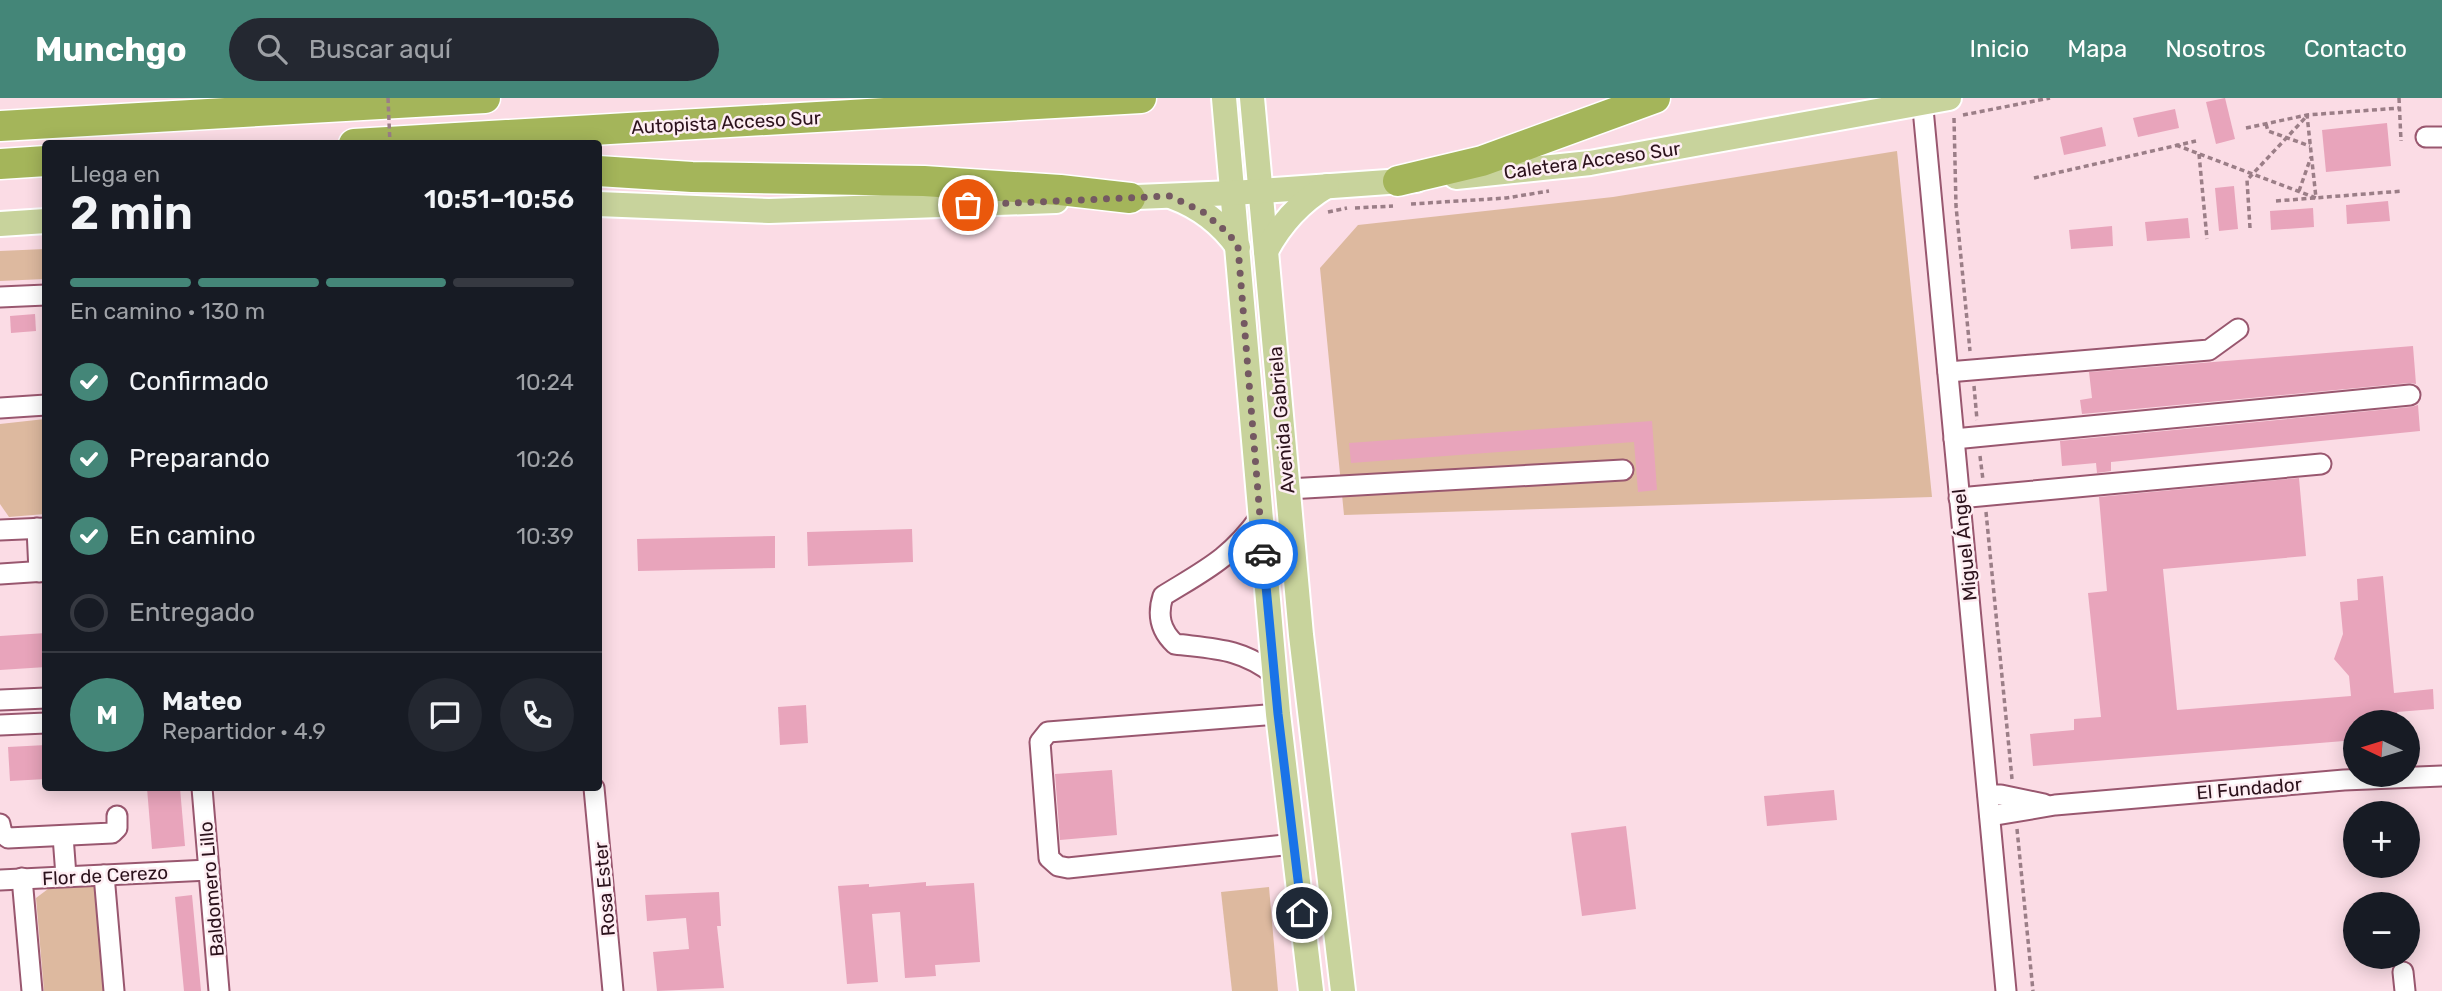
<!DOCTYPE html>
<html lang="es">
<meta charset="utf-8">
<style>
:root{--surface:#171b24;--page:#242831;--text:#f1f3f6;--muted:#9ea1a6;--line:#363941;--accent:#448678}
body{margin:0;font-family:Rubik,sans-serif;background:var(--page);color:var(--text);height:100vh;display:flex;flex-direction:column;font-size:26px;white-space:nowrap}
*{box-sizing:border-box;margin:0}
p{font-size:23px;color:var(--muted)}
.icon{flex:none;width:38px;height:38px;fill:none;stroke:currentColor;stroke-width:2;stroke-linecap:round;stroke-linejoin:round}
.map{position:relative;flex:1;overflow:hidden}
.sheet{position:absolute;left:42px;top:42px;width:560px;height:651px;display:flex;flex-direction:column;background:var(--surface);border-radius:7px;box-shadow:0 4px 18px #0003}
.sheet>*{flex:none}
.needle{width:46px;rotate:274deg}
.fabs{position:absolute;left:2343px;top:612px;display:grid;gap:14px}
.fabs a{display:grid;place-items:center;width:77px;height:77px;border-radius:50%;background:var(--surface);box-shadow:0 4px 18px #0003;font-size:35px}
.pin{position:absolute;display:grid;place-items:center;width:60px;height:60px;color:#fff;margin:-30px;border:4px solid #fff;border-radius:50%;box-shadow:0 2px 7px #0007}
.courier{position:absolute;display:grid;place-items:center;width:70px;height:70px;margin:-35px;border:5px solid #1a73e8;border-radius:50%;background:#fff;color:#222;box-shadow:0 2px 9px #0007}
.headline em{font-style:normal;font-weight:600}
.headline div{display:flex;flex-direction:column-reverse}
.headline{display:flex;align-items:center;justify-content:space-between;height:119px;padding:0 28px}
h1{font-size:46px;font-weight:600;line-height:52px}
.bar{display:grid;grid-template-columns:repeat(4,1fr);gap:10px 7px;align-content:center;height:84px;padding:0 28px}
.bar i{height:9px;border-radius:5px;background:var(--line)}
.bar .selected{background:var(--accent)}
.bar p{grid-column:span 4}
.line{display:flex;align-items:center;gap:18px;padding:0 28px;border-top:2px solid var(--line)}
.line div{flex:1}
.round{display:grid;place-items:center;flex:none;width:74px;height:74px;border-radius:37px;background:var(--page)}
ol{padding:0 28px;list-style:none}
li{display:flex;align-items:center;gap:21px;height:77px}
li p{margin-inline-start:auto}
li .icon{padding:7px;border-radius:50%;background:var(--accent);color:#fff;stroke-width:4}
li:last-child{color:var(--muted)}
li i{width:38px;height:38px;border:4px solid var(--line);border-radius:50%}
header{display:flex;align-items:center;gap:42px;box-sizing:border-box;height:98px;padding:0 35px;background:var(--accent);color:#fff}
header strong{font-size:33px}
nav{display:flex;gap:38px;margin-inline-start:auto;font-size:24px}
.search{width:490px;height:63px;background:var(--page);display:flex;align-items:center;gap:18px;box-sizing:border-box;padding:0 24px;border-radius:38px;color:var(--muted);font-size:26px}
.map>svg:first-child{display:block}
</style>
<header>
<strong>Munchgo</strong>
<div class="search"><svg class="icon" aria-label="search" viewBox="0 0 24 24"><circle cx="10" cy="10" r="6"/><path d="M15 15l6 6"/></svg>Buscar aquí</div>
<nav><a>Inicio</a><a>Mapa</a><a>Nosotros</a><a>Contacto</a></nav>
</header>
<div class="map">
<svg width="2442" height="893" viewBox="0 0 2442 893">
<rect width="100%" height="100%" fill="#fbdce5"/>
<g fill="#ddb99f">
<path d="M1897,53L1932,399L1344,417L1320,170L1358,127L1613,99Z"/>
<path d="M45,151V181L0,183V153Z"/>
<path d="M45,321V416L9,419L0,406V326Z"/>
<path d="M100,787L108,893H44L36,800L48,791Z"/>
<path d="M1269,789L1278,893H1232L1221,794Z"/>
</g>
<g fill="#e8a4bb">
<path d="M2225,0L2235,41L2216,46L2206,4Z"/>
<path d="M2175,11L2179,30L2138,39L2133,20Z"/>
<path d="M2387,25L2391,68L2326,74L2322,32Z"/>
<path d="M2102,29L2106,48L2064,57L2060,39Z"/>
<path d="M2234,88L2238,131L2219,133L2215,90Z"/>
<path d="M2388,103L2390,123L2347,126L2346,107Z"/>
<path d="M2313,110L2314,129L2271,132L2270,113Z"/>
<path d="M2188,120L2190,140L2147,143L2145,124Z"/>
<path d="M2112,128L2113,148L2071,151L2069,132Z"/>
<path d="M35,216L36,233L11,235L10,218Z"/>
<path d="M2413,248L2416,286L2409,285L2082,316L2080,302L2092,300L2089,274Z"/>
<path d="M2418,307L2420,333L2111,364V373L2097,375L2096,365L2062,368L2060,343L2411,309Z"/>
<path d="M1652,323L1657,392L1638,394L1634,344L1351,365L1349,345Z"/>
<path d="M2299,380L2306,458L2163,471L2177,612L2351,598L2349,578L2334,561L2343,536L2340,504L2358,502L2357,481L2383,478L2394,595L2433,591L2434,611L2397,614L2398,625H2356V642L2033,668L2030,636L2074,632V621L2101,619L2088,495L2107,493L2099,399Z"/>
<path d="M912,431L913,464L808,468L807,434Z"/>
<path d="M775,438V470L638,473L637,441Z"/>
<path d="M46,535V569L0,572V538Z"/>
<path d="M806,607L808,645L780,647L778,609Z"/>
<path d="M46,647V681L10,683L8,649Z"/>
<path d="M1112,672L1117,737L1060,742L1055,676Z"/>
<path d="M147,690H180L185,748L152,751Z"/>
<path d="M1834,692L1837,722L1767,728L1764,698Z"/>
<path d="M1626,728L1636,811L1582,818L1571,735Z"/>
<path d="M926,784V788L974,785L980,864L935,867L936,878L905,880L900,814L872,816L878,884L847,886L838,788L869,786V789Z"/>
<path d="M719,794L721,828H717L724,890L657,893L653,854L689,851L686,820L647,823L645,797Z"/>
<path d="M192,797L201,893H184L175,799Z"/>
</g>
<g fill="none" stroke-linecap="round" stroke-linejoin="round">
<g stroke="#99576f" stroke-width="23">
<g id="minor">
<path d="M1922,0L2006,893"/>
<path d="M2426,39H2442"/>
<path d="M0,199L46,197"/>
<path d="M1948,274L2209,252L2238,231"/>
<path d="M0,310L46,307"/>
<path d="M1954,341L2410,297"/>
<path d="M1288,391L1623,372"/>
<path d="M1959,400L2321,366"/>
<path d="M1260,419C1230,461 1205,472 1163,498C1157,517 1160,532 1175,546C1215,551 1240,550 1274,576"/>
<path d="M37,430L39,474"/>
<path d="M0,432L46,430"/>
<path d="M0,476L46,473"/>
<path d="M0,602L46,600"/>
<path d="M1278,616L1048,634L1040,644L1049,760L1058,768L1068,770L1293,746"/>
<path d="M0,627L46,625"/>
<path d="M202,690L219,893"/>
<path d="M594,690L613,893"/>
<path d="M1988,697H2001L2044,706"/>
<path d="M1990,718L2055,707L2344,682L2442,678"/>
<path d="M0,726L2,735L8,740L112,735L117,730V718"/>
<path d="M63,738L66,778"/>
<path d="M104,777L114,893"/>
<path d="M22,780L32,893"/>
<path d="M0,782L209,772"/>
<path d="M2403,874L2405,893"/>
</g>
</g>
<g stroke="#fff" stroke-width="28">
<g id="major">
<path d="M1224,0L1278,616L1311,893"/>
<path d="M1252,0L1301,537L1343,893"/>
<path d="M1456,79L1590,65L1949,0"/>
<path d="M1173,99C1200,109 1221,125 1238,149"/>
<path d="M1113,100L1233,95L1416,82"/>
<path d="M598,106L769,113L1056,103"/>
<path d="M0,126L46,123"/>
<path d="M1266,153C1281,125 1300,104 1327,88"/>
</g>
</g>
<g stroke="#fff" stroke-width="33">
<g id="highway">
<path d="M0,28L485,0"/>
<path d="M354,46L1141,0"/>
<path d="M0,66L46,63"/>
<path d="M598,73L692,79L924,83L1060,92L1130,100"/>
<path d="M1398,83L1482,63L1655,0"/>
</g>
</g>
<g stroke="#9b7e87" stroke-width="3.5" stroke-dasharray="5 3.5" stroke-linecap="butt">
<path d="M2399,0L2401,43"/>
<path d="M1963,17L2050,0"/>
<path d="M1954,20L1956,108L1970,253"/>
<path d="M2266,26L2268,33L2310,48"/>
<path d="M2246,30L2307,17L2399,10"/>
<path d="M2176,47L2316,100L2307,17"/>
<path d="M2199,56L2207,141"/>
<path d="M2034,80L2196,43"/>
<path d="M2299,93L2311,59"/>
<path d="M2276,103L2403,93"/>
<path d="M1411,106L1506,100L1549,93"/>
<path d="M1355,110L1393,108"/>
<path d="M1328,114L1347,110"/>
<path d="M2250,130L2247,82L2306,19"/>
<path d="M1974,288L1977,322"/>
<path d="M1980,358L1983,382"/>
<path d="M1986,414L2012,681"/>
<path d="M2017,731L2033,893"/>
</g>
<use href="#minor" stroke="#fff" stroke-width="19"/>
<use href="#major" stroke="#c8d39c" stroke-width="24"/>
<use href="#highway" stroke="#a4b55a" stroke-width="30"/>
<path stroke="#9b7e87" stroke-width="3.5" stroke-dasharray="5 3.5" stroke-linecap="butt" d="M388,0L390,46"/>
</g>
<g fill="none" stroke-linecap="round" stroke-linejoin="round">
<path stroke="#745962" stroke-width="7" stroke-dasharray="0 12.6" d="M968,107L1170,98L1203,114L1229,136L1238,149L1263,456"/>
<path stroke="#1a73e8" stroke-width="9" d="M1263,456L1278,616L1302,815"/>
</g>
<g text-anchor="middle" stroke-width="5" stroke-linejoin="round" paint-order="stroke">
<g font-size="19" fill="#2c121c" stroke="#feeef3">
<text transform="translate(726 24) rotate(-3)" y="7">Autopista Acceso Sur</text>
<text transform="translate(1592 62) rotate(-8)" y="7">Caletera Acceso Sur</text>
<text transform="translate(1281 322) rotate(-95)" y="7">Avenida Gabriela</text>
<text transform="translate(1964 447) rotate(-96)" y="7">Miguel Ángel</text>
<text transform="translate(2249 690) rotate(-5)" y="7">El Fundador</text>
<text transform="translate(105 777) rotate(-3)" y="7">Flor de Cerezo</text>
<text transform="translate(211 791) rotate(-95)" y="7">Baldomero Lillo</text>
<text transform="translate(604 791) rotate(-95)" y="7">Rosa Ester</text>
</g>
</g>
</svg>
<div class="fabs">
<a><svg class="needle" viewBox="-14 -14 28 28"><path d="M0-13l5 13h-10z" fill="#e53935"/><path d="M0 13l5-13h-10z" fill="#9ea1a6"/></svg></a>
<a>+</a>
<a>−</a>
</div>
<div class="pin" style="left:968px;top:107px;background:#ea580c"><svg class="icon" aria-label="bag" viewBox="0 0 24 24"><path d="M5 8h14l-1 12H6zM9 8a3 3 0 0 1 6 0"/></svg></div>
<div class="pin" style="left:1302px;top:815px;background:#1f2937"><svg class="icon" aria-label="home" viewBox="0 0 24 24"><path d="M3 11l9-7 9 7M6 9v11h12V9"/></svg></div>
<div class="courier" style="left:1263px;top:456px"><svg class="icon" aria-label="car" viewBox="0 0 24 24"><path d="M5 17H2v-5l4-1 3-4h7l3 4 3 1v5h-3M9 17h6M6 11h13"/><circle cx="7" cy="17" r="2"/><circle cx="17" cy="17" r="2"/></svg></div>
<section class="sheet">
<div class="headline"><div><h1>2 min</h1><p>Llega en</p></div><em>10:51–10:56</em></div>
<div class="bar"><i class="selected"></i><i class="selected"></i><i class="selected"></i><i></i><p>En camino · 130 m</p></div>
<ol>
<li><svg class="icon" aria-label="check" viewBox="0 0 24 24"><path d="M5 12l5 5 9-10"/></svg>Confirmado<p>10:24</p></li>
<li><svg class="icon" aria-label="check" viewBox="0 0 24 24"><path d="M5 12l5 5 9-10"/></svg>Preparando<p>10:26</p></li>
<li><svg class="icon" aria-label="check" viewBox="0 0 24 24"><path d="M5 12l5 5 9-10"/></svg>En camino<p>10:39</p></li>
<li><i></i>Entregado</li>
</ol>
<div class="line" style="height:126px"><b class="round" style="background:var(--accent);color:#fff">M</b><div><b>Mateo</b><p>Repartidor · 4.9</p></div><a class="round"><svg class="icon" aria-label="chat" viewBox="0 0 24 24"><path d="M4 5h16v11H9l-5 4z"/></svg></a><a class="round"><svg class="icon" aria-label="phone" viewBox="0 0 24 24"><path d="M5 4h4l2 5-3 2q2 4 5 5l2-3 5 2v4C11 20 4 13 5 4z"/></svg></a></div>
</section>
</div>
